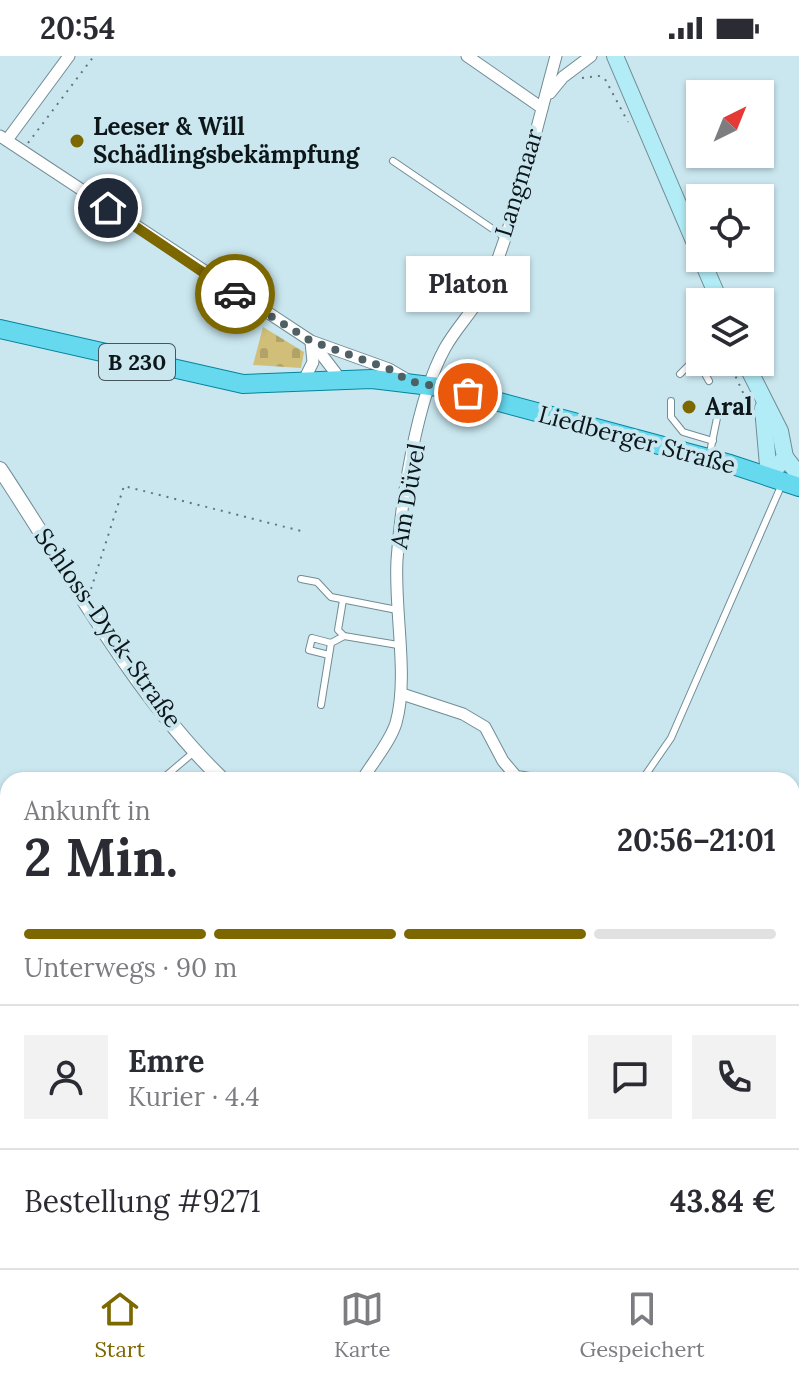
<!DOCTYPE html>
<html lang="de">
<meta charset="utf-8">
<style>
:root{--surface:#fff;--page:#f2f2f3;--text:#2b2b33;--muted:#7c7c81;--line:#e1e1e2;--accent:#7d6800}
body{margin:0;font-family:Lora,serif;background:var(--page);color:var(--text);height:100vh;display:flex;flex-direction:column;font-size:30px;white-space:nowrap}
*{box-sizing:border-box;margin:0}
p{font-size:26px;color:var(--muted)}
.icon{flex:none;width:44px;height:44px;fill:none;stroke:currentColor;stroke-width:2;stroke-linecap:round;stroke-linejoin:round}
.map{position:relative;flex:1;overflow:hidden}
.details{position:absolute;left:0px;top:716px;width:800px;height:496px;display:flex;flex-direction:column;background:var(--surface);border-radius:24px 24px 0 0;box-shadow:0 2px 6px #0004}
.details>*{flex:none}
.needle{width:52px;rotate:43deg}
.controls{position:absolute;left:686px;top:24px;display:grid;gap:16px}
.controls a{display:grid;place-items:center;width:88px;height:88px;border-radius:0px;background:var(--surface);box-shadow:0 2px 6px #0004;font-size:40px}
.pin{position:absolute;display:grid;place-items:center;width:68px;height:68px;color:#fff;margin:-34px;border:4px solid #fff;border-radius:50%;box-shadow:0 2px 8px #0007}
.courier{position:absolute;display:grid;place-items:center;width:80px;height:80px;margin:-40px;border:6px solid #7d6800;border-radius:50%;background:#fff;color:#222;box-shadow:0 2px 10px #0007}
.bubble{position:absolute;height:56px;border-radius:0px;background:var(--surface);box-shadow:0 2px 6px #0004;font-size:26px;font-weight:800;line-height:56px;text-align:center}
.headline em{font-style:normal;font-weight:800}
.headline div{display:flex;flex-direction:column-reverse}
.headline{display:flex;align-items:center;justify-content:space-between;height:136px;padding:0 24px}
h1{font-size:52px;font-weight:800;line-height:60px}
.bar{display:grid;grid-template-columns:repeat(4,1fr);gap:12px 8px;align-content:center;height:96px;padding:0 24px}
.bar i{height:10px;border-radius:6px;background:var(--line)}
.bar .selected{background:var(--accent)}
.bar p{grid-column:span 4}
.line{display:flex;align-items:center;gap:20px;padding:0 24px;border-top:2px solid var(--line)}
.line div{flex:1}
.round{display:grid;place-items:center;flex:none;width:84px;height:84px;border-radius:0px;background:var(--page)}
.status{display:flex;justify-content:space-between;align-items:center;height:56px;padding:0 40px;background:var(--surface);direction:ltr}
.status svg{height:22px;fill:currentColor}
.menu{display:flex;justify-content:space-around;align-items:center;height:112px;border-top:2px solid var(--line);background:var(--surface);font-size:22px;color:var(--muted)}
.menu a{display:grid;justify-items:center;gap:4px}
.menu .selected{color:var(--accent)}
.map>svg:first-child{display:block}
</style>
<div class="status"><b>20:54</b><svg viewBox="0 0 49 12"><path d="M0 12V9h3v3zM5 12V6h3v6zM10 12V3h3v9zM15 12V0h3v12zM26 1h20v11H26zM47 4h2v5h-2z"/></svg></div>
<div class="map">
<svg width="799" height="1212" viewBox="0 0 799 1212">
<defs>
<pattern id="cemetery-stones" width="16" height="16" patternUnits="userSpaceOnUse" patternTransform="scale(2)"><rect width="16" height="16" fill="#d0be79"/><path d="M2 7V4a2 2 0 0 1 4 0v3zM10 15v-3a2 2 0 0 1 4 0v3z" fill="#b1a368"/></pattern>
</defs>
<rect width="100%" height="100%" fill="#cae7f0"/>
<path fill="url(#cemetery-stones)" d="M263,271L304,296L301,312L253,309Z"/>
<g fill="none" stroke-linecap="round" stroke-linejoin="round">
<g stroke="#718c94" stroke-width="8">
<g id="service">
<path d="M393,105L503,180"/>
<path d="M706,306L700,309L709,325"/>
<path d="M680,318L690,308L700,309"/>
<path d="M671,345V361L683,376L713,385"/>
<path d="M709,401L717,362"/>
<path d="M301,523L317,526L331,541L397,554"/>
<path d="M343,544L338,574L344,580"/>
<path d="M329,599L309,594L312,582L331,587"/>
<path d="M321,649L331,587L344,580L398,589"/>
<path d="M161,724L194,696"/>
<path d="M642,724L671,682L782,428"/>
<path d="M792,1000L799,1004"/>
</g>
</g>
<g stroke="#718c94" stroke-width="13">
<g id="minor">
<path d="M467,0L542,52"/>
<path d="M550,37L563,21L591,0"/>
<path d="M0,80L311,285L389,313L406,323"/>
<path d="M7,84L69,0"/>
<path d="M312,286L341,324"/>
<path d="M303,326L313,306L311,286"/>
<path d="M402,638L463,658L485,671L503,705L519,724"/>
<path d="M520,721L538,724"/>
<path d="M362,724C373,706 390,686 396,667C409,621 394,555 397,504C401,445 417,342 445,292C459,267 480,249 491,221C519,150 536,73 556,0"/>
<path d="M792,1077L799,1071"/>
<path d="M792,1180L799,1184"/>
</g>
</g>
<g stroke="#718c94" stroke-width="16">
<g id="tertiary">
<path d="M0,413C67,514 136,641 223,724"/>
<path d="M719,1212L722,1204"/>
</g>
</g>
<g stroke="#718c94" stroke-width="18">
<g id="secondary">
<path d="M615,0L700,199"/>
<path d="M701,202L720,246"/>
<path d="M745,306L780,375L785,401L769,421"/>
<path d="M763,352L769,421"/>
<path d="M785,401L799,419"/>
</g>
</g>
<g stroke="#05859c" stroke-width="20">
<path id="primary" d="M0,273L243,328L372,323L447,332L730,408L799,431"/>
</g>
<g stroke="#62757b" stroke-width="2" stroke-dasharray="2 6" stroke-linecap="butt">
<path d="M582,22L599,20L605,23L628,66"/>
<path d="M28,87L94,0"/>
<path d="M729,306L750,352"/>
<path d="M91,533L124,430L305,476"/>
<path d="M792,778L799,780"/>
<path d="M0,849L8,843"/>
<path d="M792,889L799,892"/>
<path d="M378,1204L383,1212"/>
<path d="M447,1212L452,1204"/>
</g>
<use href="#service" stroke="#fff" stroke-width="6"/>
<use href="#minor" stroke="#fff" stroke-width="11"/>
<use href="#tertiary" stroke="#fff" stroke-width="14"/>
<use href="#secondary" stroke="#b2ecf6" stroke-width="16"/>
<use href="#primary" stroke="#66d9ee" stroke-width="18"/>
</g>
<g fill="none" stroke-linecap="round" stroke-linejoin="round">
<path stroke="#4f6065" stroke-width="8" stroke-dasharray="0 14.4" d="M235,238L311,285L389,313L409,325L468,337"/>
<path stroke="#7d6800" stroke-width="10" d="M108,152L235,238"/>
</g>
<g fill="#7d6800" stroke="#cae7f0" stroke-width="3">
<circle cx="77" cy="85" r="8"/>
<circle cx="689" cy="351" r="8"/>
</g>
<g text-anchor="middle" stroke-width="8" stroke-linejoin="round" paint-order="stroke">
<rect fill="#cae7f0" stroke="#46555a" stroke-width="2" x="99" y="288" width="76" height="36" rx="6"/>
<g font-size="22" font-weight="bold" fill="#0d171a">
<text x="137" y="314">B 230</text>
</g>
<g font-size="24" font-weight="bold" fill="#0d171a" stroke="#cae7f0" text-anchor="start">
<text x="93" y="79">Leeser &amp; Will<tspan x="93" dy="28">Schädlingsbekämpfung</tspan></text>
<text x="705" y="359">Aral</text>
</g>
<g font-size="24" fill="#0d171a" stroke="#cae7f0">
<text transform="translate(519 127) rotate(-73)" y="8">Langmaar</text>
<text transform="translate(637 384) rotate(15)" y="8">Liedberger Straße</text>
<text transform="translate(408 440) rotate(-80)" y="8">Am Düvel</text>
<text transform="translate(108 572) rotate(55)" y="8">Schloss-Dyck-Straße</text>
</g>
</g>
</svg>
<div class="controls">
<a><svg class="needle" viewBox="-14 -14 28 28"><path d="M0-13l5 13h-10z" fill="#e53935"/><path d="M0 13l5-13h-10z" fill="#7c7c81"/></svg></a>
<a><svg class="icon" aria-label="locate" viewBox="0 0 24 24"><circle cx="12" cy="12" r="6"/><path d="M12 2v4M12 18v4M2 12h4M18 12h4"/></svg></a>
<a><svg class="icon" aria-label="layers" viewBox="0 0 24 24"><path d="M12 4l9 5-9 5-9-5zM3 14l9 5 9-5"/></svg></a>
</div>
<div class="pin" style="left:468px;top:337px;background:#ea580c"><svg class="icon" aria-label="bag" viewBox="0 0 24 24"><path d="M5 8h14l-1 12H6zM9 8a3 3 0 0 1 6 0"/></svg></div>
<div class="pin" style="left:108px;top:152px;background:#1f2937"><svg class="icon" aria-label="home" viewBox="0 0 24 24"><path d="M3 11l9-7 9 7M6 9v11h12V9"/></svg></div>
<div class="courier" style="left:235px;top:238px"><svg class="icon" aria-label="car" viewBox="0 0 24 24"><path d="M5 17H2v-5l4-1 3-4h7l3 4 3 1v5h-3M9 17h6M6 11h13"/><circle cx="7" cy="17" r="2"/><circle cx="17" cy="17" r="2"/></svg></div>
<div class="bubble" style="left:406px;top:200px;width:124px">Platon</div>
<section class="details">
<div class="headline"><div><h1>2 Min.</h1><p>Ankunft in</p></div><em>20:56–21:01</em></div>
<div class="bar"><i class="selected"></i><i class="selected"></i><i class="selected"></i><i></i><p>Unterwegs · 90 m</p></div>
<div class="line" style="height:144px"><a class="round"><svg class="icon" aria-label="person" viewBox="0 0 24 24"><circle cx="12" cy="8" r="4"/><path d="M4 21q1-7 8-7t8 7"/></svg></a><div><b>Emre</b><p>Kurier · 4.4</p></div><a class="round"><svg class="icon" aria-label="chat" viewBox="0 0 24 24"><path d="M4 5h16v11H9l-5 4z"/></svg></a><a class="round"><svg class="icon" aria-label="phone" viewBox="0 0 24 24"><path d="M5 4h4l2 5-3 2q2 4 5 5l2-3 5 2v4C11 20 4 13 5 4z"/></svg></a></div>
<div class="line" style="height:104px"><div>Bestellung #9271</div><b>43.84 €</b></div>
</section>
</div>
<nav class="menu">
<a class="selected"><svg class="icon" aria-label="home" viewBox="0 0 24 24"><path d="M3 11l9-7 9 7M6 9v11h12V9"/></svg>Start</a>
<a><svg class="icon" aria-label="map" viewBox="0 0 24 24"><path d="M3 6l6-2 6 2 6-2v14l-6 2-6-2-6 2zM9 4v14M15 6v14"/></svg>Karte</a>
<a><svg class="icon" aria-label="saved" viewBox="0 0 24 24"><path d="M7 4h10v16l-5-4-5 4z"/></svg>Gespeichert</a>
</nav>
